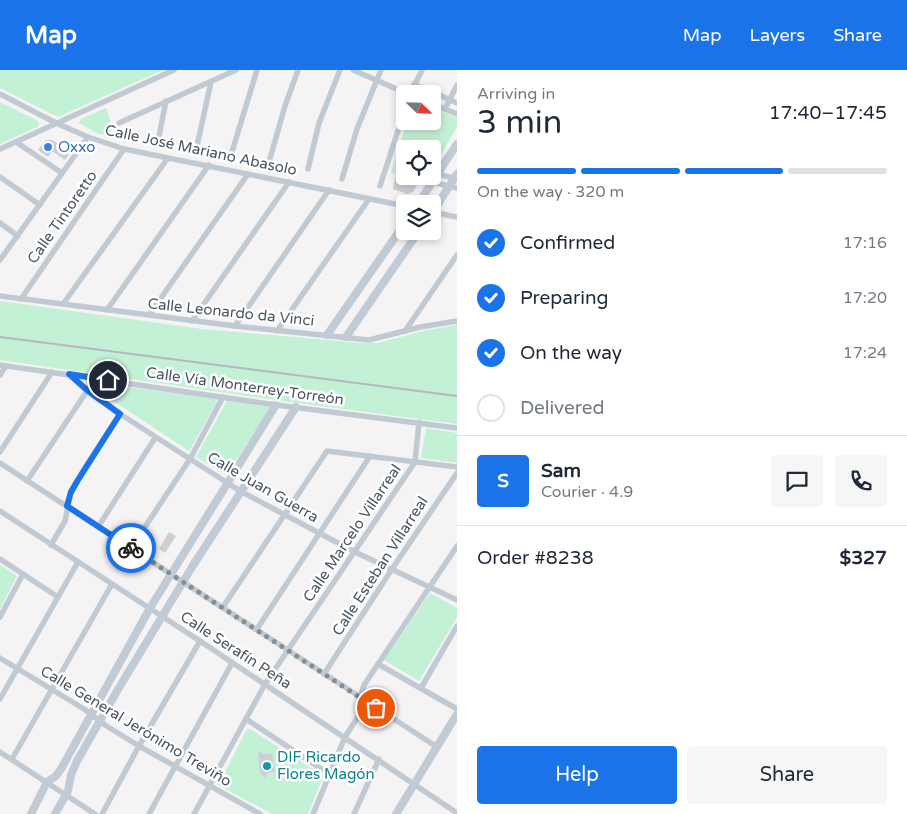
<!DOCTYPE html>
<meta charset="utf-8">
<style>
:root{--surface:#fff;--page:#f6f6f7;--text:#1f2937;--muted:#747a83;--line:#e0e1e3;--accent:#1a73e8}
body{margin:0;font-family:"Varela Round",sans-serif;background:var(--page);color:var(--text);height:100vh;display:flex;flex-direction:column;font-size:19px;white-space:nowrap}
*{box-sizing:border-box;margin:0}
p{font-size:16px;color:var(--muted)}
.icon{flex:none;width:28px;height:28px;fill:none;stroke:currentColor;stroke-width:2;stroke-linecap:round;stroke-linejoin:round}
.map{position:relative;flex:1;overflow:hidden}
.panel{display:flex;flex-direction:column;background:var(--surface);width:450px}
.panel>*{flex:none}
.needle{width:32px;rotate:113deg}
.controls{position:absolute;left:396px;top:15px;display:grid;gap:10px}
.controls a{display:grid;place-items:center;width:45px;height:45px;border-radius:5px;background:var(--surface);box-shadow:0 2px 8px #0003;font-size:25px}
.pin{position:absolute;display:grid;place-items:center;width:42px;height:42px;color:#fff;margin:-21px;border:2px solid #fff;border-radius:50%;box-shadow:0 1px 5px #0007}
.courier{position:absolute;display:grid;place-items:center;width:50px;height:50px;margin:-25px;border:4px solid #1a73e8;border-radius:50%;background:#fff;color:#222;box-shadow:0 1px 6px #0007}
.headline em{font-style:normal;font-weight:600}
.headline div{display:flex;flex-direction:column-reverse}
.headline{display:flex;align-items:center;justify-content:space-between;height:85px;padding:0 20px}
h1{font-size:32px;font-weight:600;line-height:38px}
.bar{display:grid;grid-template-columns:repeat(4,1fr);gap:8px 5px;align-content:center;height:60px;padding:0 20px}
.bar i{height:6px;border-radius:4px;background:var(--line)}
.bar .selected{background:var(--accent)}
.bar p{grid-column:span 4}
.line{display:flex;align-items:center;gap:12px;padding:0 20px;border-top:1px solid var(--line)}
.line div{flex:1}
.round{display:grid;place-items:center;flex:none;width:52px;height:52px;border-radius:5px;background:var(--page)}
ol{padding:0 20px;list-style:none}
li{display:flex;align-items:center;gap:15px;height:55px}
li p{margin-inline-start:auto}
li .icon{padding:5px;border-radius:50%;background:var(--accent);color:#fff;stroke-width:4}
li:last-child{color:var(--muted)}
li i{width:28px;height:28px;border:2px solid var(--line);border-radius:50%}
.action{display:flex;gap:10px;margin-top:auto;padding:10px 20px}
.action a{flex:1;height:58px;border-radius:5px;background:var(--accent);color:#fff;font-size:20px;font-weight:600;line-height:58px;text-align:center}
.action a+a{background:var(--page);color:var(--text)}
header{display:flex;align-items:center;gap:30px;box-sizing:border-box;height:70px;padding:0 25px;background:var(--accent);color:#fff}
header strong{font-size:24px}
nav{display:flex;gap:28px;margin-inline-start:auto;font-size:18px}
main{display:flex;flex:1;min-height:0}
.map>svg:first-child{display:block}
</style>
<header>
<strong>Map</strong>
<nav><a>Map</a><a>Layers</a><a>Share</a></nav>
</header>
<main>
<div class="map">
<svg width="457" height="744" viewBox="0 0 457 744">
<rect width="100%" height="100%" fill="#f5f3f3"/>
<g fill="#c3f1d5">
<path d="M0,0H163L58,47L0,18Z"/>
<path d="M0,32L38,51L39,56L0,74Z"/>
<path d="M106,38C110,48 112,56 111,67L97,63L79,53L81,49Z"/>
<path d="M433,38L457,48V57L433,98L432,79H405V106H427L424,111L391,103L407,51H432Z"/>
<path d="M0,231L202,259L362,273H378L427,260L457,255V354L275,330L0,290Z"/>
<path d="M89,312L217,329V332L189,381L88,314Z"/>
<path d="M227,331L271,337L226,405L196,387Z"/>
<path d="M426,358L457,363V393L421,388Z"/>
<path d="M0,495L17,506L0,539Z"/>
<path d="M430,523L457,538V547L419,611L384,590Z"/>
<path d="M247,659H250L322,705L323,707L308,744H272L218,715Z"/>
</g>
<g fill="#cdcfd5">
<path d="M46,70H53L70,83L65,90L52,81L48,87L38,80Z"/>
<path d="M396,105L420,110L413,122L407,124L393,119Z"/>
<path d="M169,462L176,466L165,483L159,479Z"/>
<path d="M258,681L264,684L272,683L275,702L268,703L265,708L260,703Z"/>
</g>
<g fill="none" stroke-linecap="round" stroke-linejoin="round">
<g stroke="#c1cad2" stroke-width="5.5">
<path d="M353,0L408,24"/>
<path d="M414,14L457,33"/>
<path d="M0,24L56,53L88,67L124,79L405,136"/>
<path d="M410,24L422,0"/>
<path d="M432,34L457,44"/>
<path d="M445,39L457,15"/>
<path d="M119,53L236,0"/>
<path d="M158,71L166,31"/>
<path d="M16,72L62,103"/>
<path d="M197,76L211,12"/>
<path d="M0,79L174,0"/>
<path d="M231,85L257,0"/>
<path d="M269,92L285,36L298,0"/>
<path d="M308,99L319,53L340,0"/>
<path d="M438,104L457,109"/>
<path d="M0,107L40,135"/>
<path d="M342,109L357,59L381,0"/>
<path d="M433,112L457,118"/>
<path d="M380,116L405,39"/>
<path d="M432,142L457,147"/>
<path d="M0,153L18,166"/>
<path d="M0,190L88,67"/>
<path d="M0,226L235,256L369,270L420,257L457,251"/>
<path d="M21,229L124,79"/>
<path d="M63,234L168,88"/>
<path d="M107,240L209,95"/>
<path d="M149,245L248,104"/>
<path d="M192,251L289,112"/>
<path d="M235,256L329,120"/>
<path d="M277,261L369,129"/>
<path d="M405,261L457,185"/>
<path d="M0,295L276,335L457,358"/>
<path d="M69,304L87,321L120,344L240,421L355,482L457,530"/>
<path d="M0,305L6,296"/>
<path d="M0,382L52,302"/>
<path d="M0,393L437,677"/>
<path d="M27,411L87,321"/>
<path d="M0,441L200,571L457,743"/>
<path d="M98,457L155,368"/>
<path d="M51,475L65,451L71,421L86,396L120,344"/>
<path d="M131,478L190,389L223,327"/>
<path d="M0,489L58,527"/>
<path d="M223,537L327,381L457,397"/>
<path d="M0,547L23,504"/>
<path d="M257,559L370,386"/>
<path d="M0,588L84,639L105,655L139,676L260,744"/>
<path d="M378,594L457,639"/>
<path d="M324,604L392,499L457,403"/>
<path d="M421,618L457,556"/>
<path d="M0,629L78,492"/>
<path d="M246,649L329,704"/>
<path d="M0,682L95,744"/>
<path d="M12,689L112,514"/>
<path d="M102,744L139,676L200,571"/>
<path d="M149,744L232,593"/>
<path d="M194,744L265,614L415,392L419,352"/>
<path d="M313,744L345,667L359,645L362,635L361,624L364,615L457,476"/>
<path d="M354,744L379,689"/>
</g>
<g stroke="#c1cbd6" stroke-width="8">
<path d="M418,134L457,74"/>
<path d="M432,143L457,104"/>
<path d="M327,265L405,153"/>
<path d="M346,267L419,161"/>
<path d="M31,744L47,712L56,706L61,699L150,538L276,335"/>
<path d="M55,744L68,721L71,705L77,691L117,621L192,497L296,337"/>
<path d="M396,744L457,644"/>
</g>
<path stroke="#b5b8bd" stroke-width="2" d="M0,267L457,326"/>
</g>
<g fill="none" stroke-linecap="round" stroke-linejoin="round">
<path stroke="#868d94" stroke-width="5" stroke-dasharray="0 9" d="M131,478L376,638"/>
<path stroke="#1a73e8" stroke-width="6" d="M108,310L69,304L87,320L120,344L78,410L71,422L67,436L131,478"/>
</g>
<circle fill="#3f7fe0" stroke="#fff" stroke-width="2" cx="48" cy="77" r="5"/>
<circle fill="#0f9aa8" stroke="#fff" stroke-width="2" cx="267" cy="696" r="5"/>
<g text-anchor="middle" stroke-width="5" stroke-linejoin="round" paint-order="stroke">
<g font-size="15" fill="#366cbe" stroke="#fff" text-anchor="start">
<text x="58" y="82">Oxxo</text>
</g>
<g font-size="15" fill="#4a5661" stroke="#fff">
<text transform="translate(201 80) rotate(12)" y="5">Calle José Mariano Abasolo</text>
<text transform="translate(62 147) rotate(-55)" y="5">Calle Tintoretto</text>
<text transform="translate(231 242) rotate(6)" y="5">Calle Leonardo da Vinci</text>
<text transform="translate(245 316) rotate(8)" y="5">Calle Vía Monterrey-Torreón</text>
<text transform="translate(263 417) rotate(30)" y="5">Calle Juan Guerra</text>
<text transform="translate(352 463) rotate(-56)" y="5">Calle Marcelo Villarreal</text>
<text transform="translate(380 496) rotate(-57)" y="5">Calle Esteban Villarreal</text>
<text transform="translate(236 580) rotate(33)" y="5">Calle Serafín Peña</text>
<text transform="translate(136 656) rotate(31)" y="5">Calle General Jerónimo Treviño</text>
</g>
<g font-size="15" fill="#0d838f" stroke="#fff" text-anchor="start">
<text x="277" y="692">DIF Ricardo<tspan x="277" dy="17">Flores Magón</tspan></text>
</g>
</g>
</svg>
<div class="controls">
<a><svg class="needle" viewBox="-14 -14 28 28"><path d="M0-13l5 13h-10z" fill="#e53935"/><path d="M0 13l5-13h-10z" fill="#747a83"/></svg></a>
<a><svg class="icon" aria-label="locate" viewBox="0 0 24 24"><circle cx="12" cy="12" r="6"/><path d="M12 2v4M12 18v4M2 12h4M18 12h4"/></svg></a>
<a><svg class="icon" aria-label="layers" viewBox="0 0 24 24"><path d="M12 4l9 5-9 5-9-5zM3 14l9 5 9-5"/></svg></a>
</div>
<div class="pin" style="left:376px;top:638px;background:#ea580c"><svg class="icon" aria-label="bag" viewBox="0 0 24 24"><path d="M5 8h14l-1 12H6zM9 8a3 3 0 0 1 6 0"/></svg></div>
<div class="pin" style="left:108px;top:310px;background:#1f2937"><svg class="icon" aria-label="home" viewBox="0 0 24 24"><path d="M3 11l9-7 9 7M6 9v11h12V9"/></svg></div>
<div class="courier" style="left:131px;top:478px"><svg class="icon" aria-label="bike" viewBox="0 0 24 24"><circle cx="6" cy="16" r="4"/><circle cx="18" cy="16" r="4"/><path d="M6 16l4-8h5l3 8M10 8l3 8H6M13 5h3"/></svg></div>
</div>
<section class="panel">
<div class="headline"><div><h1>3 min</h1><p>Arriving in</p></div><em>17:40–17:45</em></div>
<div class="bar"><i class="selected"></i><i class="selected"></i><i class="selected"></i><i></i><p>On the way · 320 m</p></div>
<ol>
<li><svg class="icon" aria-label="check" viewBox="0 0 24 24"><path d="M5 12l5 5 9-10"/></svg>Confirmed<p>17:16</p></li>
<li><svg class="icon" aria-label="check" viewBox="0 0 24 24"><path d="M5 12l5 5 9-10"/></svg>Preparing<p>17:20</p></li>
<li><svg class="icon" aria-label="check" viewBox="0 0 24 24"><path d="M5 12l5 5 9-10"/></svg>On the way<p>17:24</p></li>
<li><i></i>Delivered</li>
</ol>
<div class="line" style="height:90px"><b class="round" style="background:var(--accent);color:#fff">S</b><div><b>Sam</b><p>Courier · 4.9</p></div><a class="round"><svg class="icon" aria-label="chat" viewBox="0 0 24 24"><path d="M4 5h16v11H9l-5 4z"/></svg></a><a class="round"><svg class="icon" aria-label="phone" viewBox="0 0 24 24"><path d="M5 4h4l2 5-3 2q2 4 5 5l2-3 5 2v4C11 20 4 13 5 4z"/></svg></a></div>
<div class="line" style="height:65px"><div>Order #8238</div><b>$327</b></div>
<div class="action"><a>Help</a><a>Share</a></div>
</section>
</main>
